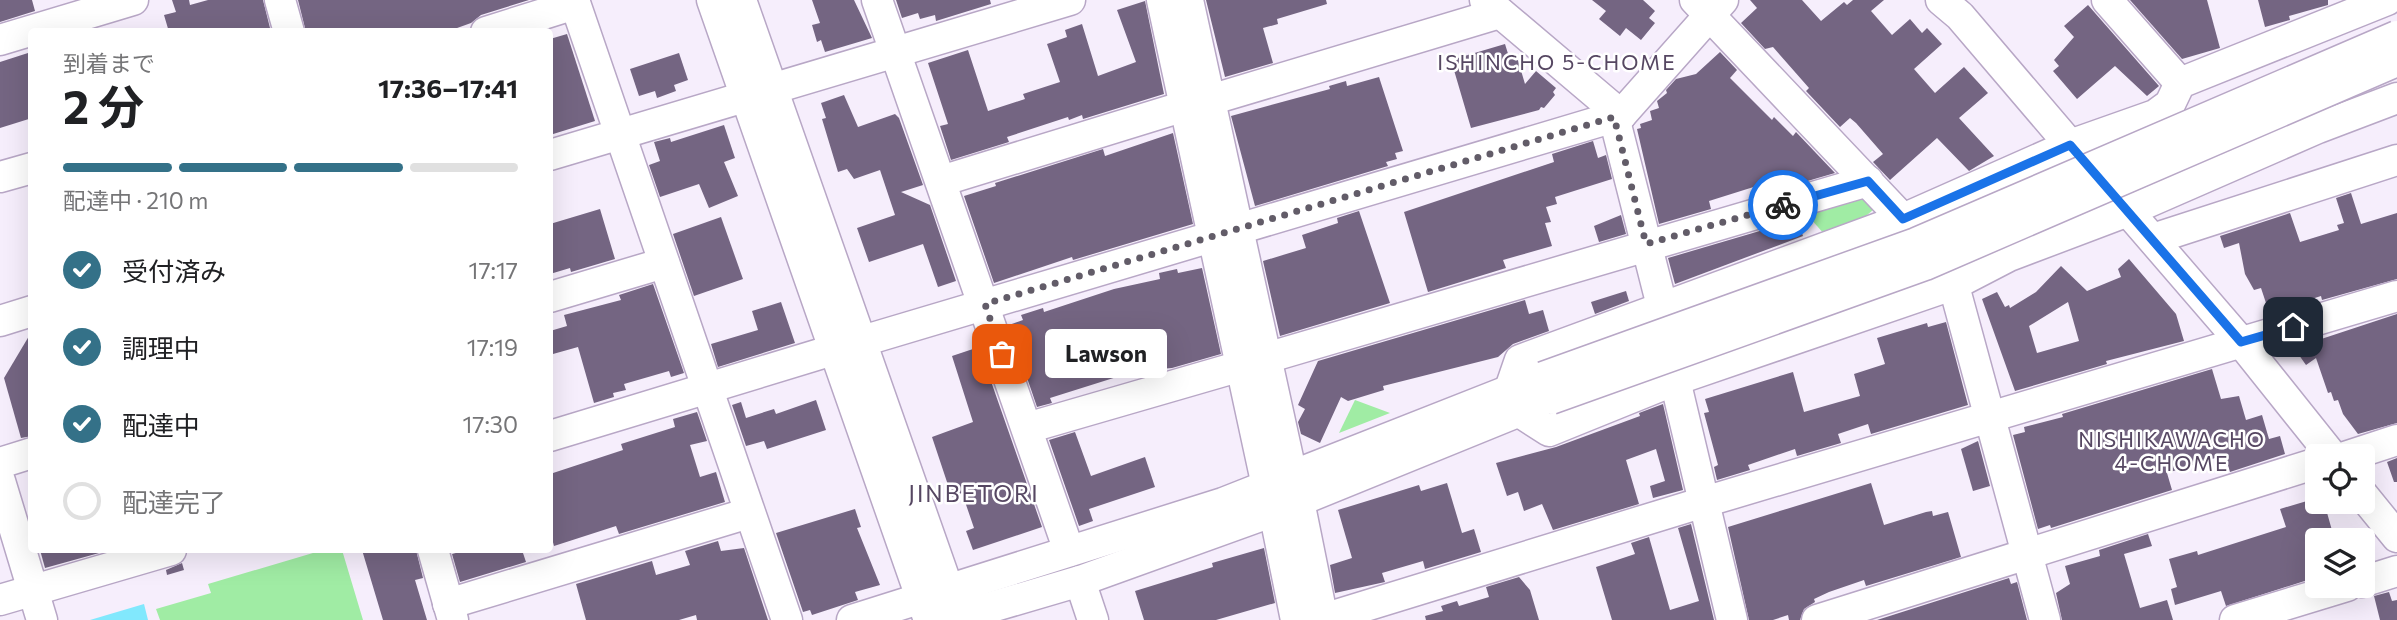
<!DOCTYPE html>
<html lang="ja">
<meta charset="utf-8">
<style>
:root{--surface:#fff;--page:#f6f6f6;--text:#202124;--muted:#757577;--line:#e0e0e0;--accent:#347188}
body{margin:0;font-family:Commissioner,"Noto Sans JP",sans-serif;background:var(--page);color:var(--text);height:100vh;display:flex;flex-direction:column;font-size:26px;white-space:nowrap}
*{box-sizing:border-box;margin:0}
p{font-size:23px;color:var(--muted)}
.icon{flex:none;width:38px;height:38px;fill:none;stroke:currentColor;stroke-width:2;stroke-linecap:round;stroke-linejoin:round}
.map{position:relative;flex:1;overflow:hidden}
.drawer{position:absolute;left:28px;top:28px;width:525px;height:525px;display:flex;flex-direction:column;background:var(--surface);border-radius:7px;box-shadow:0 7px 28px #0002}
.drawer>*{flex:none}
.buttons{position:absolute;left:2305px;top:444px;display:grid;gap:14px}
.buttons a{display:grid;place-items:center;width:70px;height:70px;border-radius:7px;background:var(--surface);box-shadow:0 7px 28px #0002;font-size:35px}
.pin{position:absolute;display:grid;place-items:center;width:60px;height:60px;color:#fff;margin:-30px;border-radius:14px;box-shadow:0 4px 10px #0006}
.courier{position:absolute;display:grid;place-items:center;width:70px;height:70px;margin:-35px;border:5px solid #1a73e8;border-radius:50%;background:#fff;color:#222;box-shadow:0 2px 9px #0007}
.bubble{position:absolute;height:49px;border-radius:7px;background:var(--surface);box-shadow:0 7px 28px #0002;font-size:23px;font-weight:700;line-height:49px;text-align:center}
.head em{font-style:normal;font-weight:700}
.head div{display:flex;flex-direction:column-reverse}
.head{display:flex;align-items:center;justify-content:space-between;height:119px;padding:0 35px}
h1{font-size:46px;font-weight:700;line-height:52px}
.bar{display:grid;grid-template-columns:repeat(4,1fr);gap:10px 7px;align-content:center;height:84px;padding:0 35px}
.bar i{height:9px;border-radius:5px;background:var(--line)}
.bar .selected{background:var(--accent)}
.bar p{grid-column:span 4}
ol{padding:0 35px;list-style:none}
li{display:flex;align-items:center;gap:21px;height:77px}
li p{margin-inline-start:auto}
li .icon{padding:7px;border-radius:50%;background:var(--accent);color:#fff;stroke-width:4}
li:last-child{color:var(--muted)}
li i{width:38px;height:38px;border:4px solid var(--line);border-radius:50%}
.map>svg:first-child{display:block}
</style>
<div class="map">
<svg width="2397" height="620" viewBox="0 0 2397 620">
<rect width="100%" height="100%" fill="#f6eefc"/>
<g fill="#a0eca4">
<path d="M1865,196L1873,210L1860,221L1825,235L1802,209Z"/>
<path d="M1355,400L1390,413L1339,433Z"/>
<path d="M323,550H342L363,620H160L156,609L211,593L208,584Z"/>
</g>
<path fill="#81e8fd" d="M144,604L148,620H90Z"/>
<g fill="#746582" fill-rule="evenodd">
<path d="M0,0H32L35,11L0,22Z"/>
<path d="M172,0H189L190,5L208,0H263L271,32H169L164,15L176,12Z"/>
<path d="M298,0H529L481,15L471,23L446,32H306Z"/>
<path d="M812,0H854L872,38L825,52L821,40L817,42L812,25L820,23Z"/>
<path d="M896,0H990L991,4L936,21L935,15L920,19L918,13L902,18Z"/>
<path d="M1206,0H1326L1327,4L1277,19L1278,24L1263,28L1273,63L1225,77Z"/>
<path d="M1592,0H1643L1655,11L1649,18L1655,23L1641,40L1626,28L1620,36L1599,19L1606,11Z"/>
<path d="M1750,0H1802L1821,21L1844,2L1847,5L1853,0H1884L1871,11L1892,35L1910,19L1922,33L1927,28L1942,44L1914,69L1935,93L1964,67L1988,93L1959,118L1994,156L1969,171L1937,138L1890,180L1873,162L1883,154L1856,123L1850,118L1840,127L1806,91L1809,88L1773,47L1765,49L1741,23L1757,8Z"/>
<path d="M2130,0H2207L2220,48L2182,59Z"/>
<path d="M2258,0H2328V5L2289,16L2290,20L2265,27Z"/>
<path d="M1145,1L1164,94L1083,119L1082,115L1069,120L1068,117L1007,137L1009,142L951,160L940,126L948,124L928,63L968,50L988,111L1025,99L1023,94L1060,82L1047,44L1067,37L1065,30L1082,24L1098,76L1136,62L1117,10Z"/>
<path d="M2088,5L2159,86L2147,96L2115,66L2077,99L2053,71L2059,66L2054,60L2074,37L2064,26Z"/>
<path d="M567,34L595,121L550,135V39Z"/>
<path d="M1505,44L1509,57H1517L1525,84L1536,71L1556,88L1553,92L1555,95L1544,108L1541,107L1539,110L1471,128L1451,60Z"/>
<path d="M1720,52L1737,70L1730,78L1772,120L1774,117L1793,136L1796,132L1835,173L1787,187L1779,179L1709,201L1711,209L1659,224L1637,129L1641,128L1640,124L1652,120L1650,111L1659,108L1657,101L1667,93L1666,90L1676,79L1696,74Z"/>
<path d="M28,53L32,65V118L0,128V62Z"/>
<path d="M679,53L688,80L674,85L676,91L657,98L655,91L639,96L630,69Z"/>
<path d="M1379,77L1403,151L1395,153L1397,159L1386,162L1388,166L1255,206L1231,116L1330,89L1329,86L1346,81L1347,86Z"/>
<path d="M844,95L858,127L895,114L899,118L923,185L901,192L930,205L956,281L938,287L923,244L869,262L857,228L895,215L880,170L854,179L847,169L838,172L822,119L826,118L821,103Z"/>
<path d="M724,125L735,158L724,162L738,196L709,208L699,184L660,197L649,165L660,161L654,142L670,138L671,142Z"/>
<path d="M1173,133L1193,224L1073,260L1072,257L994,283L964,196L996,186L995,183L1103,149L1105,156Z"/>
<path d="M1593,141L1598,158L1606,155L1612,179L1555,197L1557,204L1546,207L1551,222L1545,223L1552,246L1503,260L1506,268L1428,292L1404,212L1554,162L1552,154Z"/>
<path d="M2351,193L2361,224L2397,213V279L2322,300L2321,296L2277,310L2275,307L2268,309L2261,288L2254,290L2245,274L2239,243L2224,248L2220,236L2290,213L2300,242L2339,230L2337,225L2344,223L2336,198Z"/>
<path d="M600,209L615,259L571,272L570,268L550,274V224Z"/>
<path d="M1359,211L1390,303L1280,336L1263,261L1306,248L1302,235L1338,223L1337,218Z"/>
<path d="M1621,215L1626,234L1599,242L1594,226Z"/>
<path d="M721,217L743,279L694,296L673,234Z"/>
<path d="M1797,220L1803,236L1675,284L1668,258Z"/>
<path d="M2129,259L2176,314L2184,341L2106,361L2107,364L2015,391L1982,299L1997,292L2005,307L2009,305L2010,308L2036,292L2061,266L2087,291L2121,277L2118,269ZM2068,302L2079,341L2037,353L2029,326Z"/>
<path d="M1202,268L1221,354L1172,368L1160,369L1158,364L1050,398L1052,403L1037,407L1009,325L1023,320L1021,315L1043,308L1044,312L1114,289L1160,279L1159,273L1177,269L1178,273Z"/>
<path d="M653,284L684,373L671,377L669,371L624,384L626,390L613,393L614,397L594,403L578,347L553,354L550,331L567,326L564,315L621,300L619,295Z"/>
<path d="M1626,291L1629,301L1595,314L1591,302Z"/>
<path d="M1525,300L1529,314L1543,310L1549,331L1513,344L1498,357L1383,386L1384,390L1348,401L1341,397L1320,443L1301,434L1298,422L1305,409L1298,405L1318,361Z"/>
<path d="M781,302L795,343L718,367L711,344L758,330L752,311Z"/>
<path d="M2397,314V423L2358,434L2343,414L2338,400L2334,401L2331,392L2328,393L2316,358L2306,365L2294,348Z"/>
<path d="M1946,322L1968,405L1871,434L1868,424L1838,434L1841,443L1797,456L1795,449L1748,465L1750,470L1717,480L1714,467L1718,465L1704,413L1709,412L1705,399L1793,372L1804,412L1860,396L1854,374L1885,364L1877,338L1927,323L1928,327Z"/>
<path d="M32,331V436L21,438L4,378Z"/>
<path d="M979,347L1042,527L973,550L966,531L974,528L962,493L952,497L932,437L973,422L952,356Z"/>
<path d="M2212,369L2221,399L2239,396L2246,420L2262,415L2269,439L2280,436L2285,454L2230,472L2225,455L2167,473L2172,490L2051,528L2050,525L2038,529L2013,435L2025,432L2024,427L2063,417L2062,414Z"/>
<path d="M816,400L826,430L767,449L764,441L746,446L732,405L741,402L746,418L774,409L776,414Z"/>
<path d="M1663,404L1683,490L1653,498L1650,486L1665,481L1656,449L1626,460L1639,504L1553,530L1542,504L1524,511L1518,492L1507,496L1496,463L1556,447L1640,416L1639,413Z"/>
<path d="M697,412L707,441L690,445L700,477L716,472L725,502L619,534L616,526L554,546L550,531V474L623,450L621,444L675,427L673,419Z"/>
<path d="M1075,432L1091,476L1145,457L1155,487L1089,509L1093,521L1079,526L1049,440Z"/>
<path d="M1978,441L1990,486L1973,491L1961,449Z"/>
<path d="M2397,458V482H2394L2387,462Z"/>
<path d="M1447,483L1462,533L1474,529L1481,552L1425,569L1423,561L1382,573L1385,582L1335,593L1330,565L1352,558L1338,510L1419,485L1421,491Z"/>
<path d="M1871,483L1884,525L1926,512L1932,511L1933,516L1948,512L1961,557L1866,586L1864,580L1829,592L1814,599L1815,602L1804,609L1800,620H1789L1788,615L1773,620H1749L1728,527Z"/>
<path d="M2317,498V502H2324L2335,541H2317V577L2226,606L2221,591L2175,605L2171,589L2177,587L2169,559L2197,551L2198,555L2286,527L2280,509Z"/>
<path d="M855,509L861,527L857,528L880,585L855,592L858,600L812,615L810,610L803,612L776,533Z"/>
<path d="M1691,524L1714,620H1612L1596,567L1635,554L1631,543L1649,537L1670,610L1699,601L1678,528Z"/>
<path d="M2148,534L2152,546L2124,554L2140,608L2167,600L2173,620H2062L2056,593L2070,584L2065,566L2100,556L2099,550Z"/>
<path d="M718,541L721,551L744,548L768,620H697L696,615L679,620H586L576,584L652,561L656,575L690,565L685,551Z"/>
<path d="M1264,548L1275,603L1216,620H1144L1135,591L1213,567L1212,563Z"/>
<path d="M40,550H110L45,568Z"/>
<path d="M362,550H416L423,578L415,580L427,620H383Z"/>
<path d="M467,550H522L526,562L460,582L452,554Z"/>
<path d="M182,563L184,570L167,575L166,570Z"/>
<path d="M1519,577L1530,590L1539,620H1426L1425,616L1443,611L1441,606L1457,601L1459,606L1489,597L1486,587Z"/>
<path d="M2009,578L2011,584L2017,582L2027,620H1877Z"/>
<path d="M2389,592L2392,601L2397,600V620H2380L2374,596Z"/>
</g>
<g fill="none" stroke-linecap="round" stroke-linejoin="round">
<g stroke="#b8a7c6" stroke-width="33">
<g id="minor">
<path d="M280,0L289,32"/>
<path d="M574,0L787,620"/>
<path d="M712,0L929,620"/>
<path d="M741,0L959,620"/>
<path d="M877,0L1069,551"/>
<path d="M1162,0L1267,486"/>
<path d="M1188,0L1292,476"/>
<path d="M1485,0L1621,115"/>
<path d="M1695,0L1903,219"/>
<path d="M1941,0L1960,16L2082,159"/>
<path d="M2107,0L2180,83"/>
<path d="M486,32L575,4"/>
<path d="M0,40L133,0"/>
<path d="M1210,100L1500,13"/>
<path d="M1614,117L1662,306"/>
<path d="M550,155L1070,0"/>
<path d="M0,177L32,168"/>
<path d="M941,181L1185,106"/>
<path d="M2115,196L2241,342L2333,457"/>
<path d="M2153,239L2397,160"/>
<path d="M1948,264L2045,620"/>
<path d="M550,297L664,263"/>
<path d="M0,321L32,311"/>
<path d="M859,342L1621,115L1723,0"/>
<path d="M1266,358L1868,181"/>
<path d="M1675,380L1732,620"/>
<path d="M1510,389L1520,360L1903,219L2070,145L2155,115L2170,104L2180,83L2387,0"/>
<path d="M1518,411L1549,431L1675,380L1955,284L2009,256L2128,211L2318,128L2397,98"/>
<path d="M1027,428L1241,366"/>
<path d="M550,436L833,350"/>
<path d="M2345,457L2397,440"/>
<path d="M0,463L32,453"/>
<path d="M0,481L42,620"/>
<path d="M2362,494L2397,537"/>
<path d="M1299,501L1323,620"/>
<path d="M1274,511L1296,620"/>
<path d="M433,550L453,620"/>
<path d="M1080,581L1093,620"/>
<path d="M2362,582L2397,571"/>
<path d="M0,600L171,550"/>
<path d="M448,604L749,513"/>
<path d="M1323,619L1704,502L2397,296"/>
<path d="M852,620L1223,503L1528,383"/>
<path d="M947,620L1080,581L1274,511L1537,404"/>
<path d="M1817,620L2317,463"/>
<path d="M2235,620L2347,586"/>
</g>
</g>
<use href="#minor" stroke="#fff" stroke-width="30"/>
<g stroke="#b8a7c6" stroke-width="33" stroke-linecap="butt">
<g id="minor-bridge">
<path d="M1543,377L1916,243L2397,36"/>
<path d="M1551,399L1925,265L2397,61"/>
</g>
</g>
<use href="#minor-bridge" stroke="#fff" stroke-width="30"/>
</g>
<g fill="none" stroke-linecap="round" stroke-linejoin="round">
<path stroke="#625c68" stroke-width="7" stroke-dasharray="0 12.6" d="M1002,354L985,304L1614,117L1646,244L1783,205"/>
<path stroke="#1a73e8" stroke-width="9" d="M1783,205L1868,181L1903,219L2070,145L2241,342L2293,327"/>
</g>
<g text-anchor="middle" stroke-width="5" stroke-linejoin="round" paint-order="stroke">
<g font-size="21" letter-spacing="2" fill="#564762" stroke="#fff">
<text x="1557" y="70">ISHINCHO 5-CHOME</text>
<text x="2172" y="447">NISHIKAWACHO<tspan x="2172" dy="24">4-CHOME</tspan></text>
</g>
<g font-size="23" letter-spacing="2" fill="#564762" stroke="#fff">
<text x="974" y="502">JINBETORI</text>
</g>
</g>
</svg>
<div class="buttons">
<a><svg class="icon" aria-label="locate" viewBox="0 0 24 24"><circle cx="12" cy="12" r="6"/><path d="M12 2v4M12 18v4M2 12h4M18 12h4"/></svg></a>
<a><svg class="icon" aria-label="layers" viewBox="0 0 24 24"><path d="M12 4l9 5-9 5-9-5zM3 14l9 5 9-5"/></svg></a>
</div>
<div class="pin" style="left:1002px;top:354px;background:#ea580c"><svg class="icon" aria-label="bag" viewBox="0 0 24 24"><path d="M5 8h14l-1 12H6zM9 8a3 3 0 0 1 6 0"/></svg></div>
<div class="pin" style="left:2293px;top:327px;background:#1f2937"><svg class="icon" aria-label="home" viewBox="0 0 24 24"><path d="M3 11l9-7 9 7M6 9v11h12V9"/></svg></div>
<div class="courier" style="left:1783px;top:205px"><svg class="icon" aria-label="bike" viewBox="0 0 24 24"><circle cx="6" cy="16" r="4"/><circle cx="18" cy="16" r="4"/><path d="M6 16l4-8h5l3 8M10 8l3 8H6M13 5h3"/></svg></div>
<div class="bubble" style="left:1045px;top:329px;width:122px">Lawson</div>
<section class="drawer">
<div class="head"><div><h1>2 分</h1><p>到着まで</p></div><em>17:36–17:41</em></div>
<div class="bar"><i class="selected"></i><i class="selected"></i><i class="selected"></i><i></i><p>配達中 · 210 m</p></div>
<ol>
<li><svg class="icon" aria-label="check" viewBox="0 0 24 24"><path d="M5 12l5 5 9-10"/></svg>受付済み<p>17:17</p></li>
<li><svg class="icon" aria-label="check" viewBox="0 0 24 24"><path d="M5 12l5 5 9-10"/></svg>調理中<p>17:19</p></li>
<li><svg class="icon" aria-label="check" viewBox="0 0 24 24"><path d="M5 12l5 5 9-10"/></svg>配達中<p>17:30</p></li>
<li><i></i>配達完了</li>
</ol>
</section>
</div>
